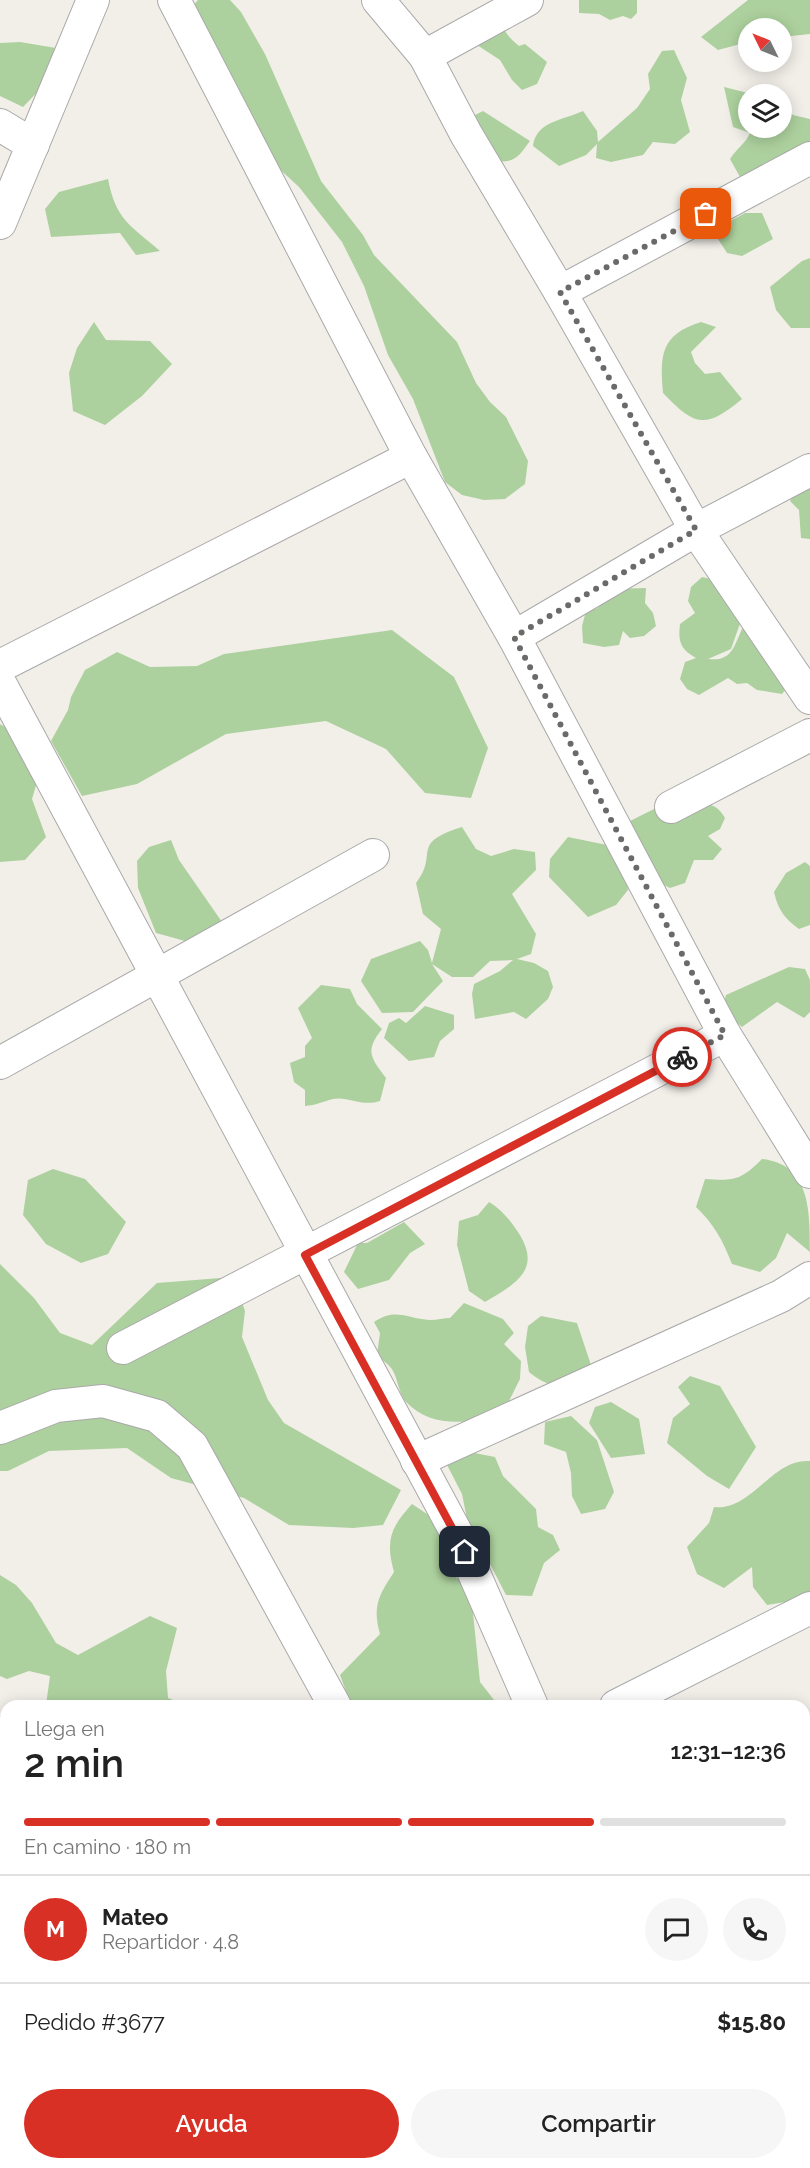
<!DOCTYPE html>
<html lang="es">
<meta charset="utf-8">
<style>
:root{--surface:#fff;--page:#f6f6f6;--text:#222;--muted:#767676;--line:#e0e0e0;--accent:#d93025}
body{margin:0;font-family:Raleway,sans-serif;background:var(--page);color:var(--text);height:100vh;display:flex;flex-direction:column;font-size:22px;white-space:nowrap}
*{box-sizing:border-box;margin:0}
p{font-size:20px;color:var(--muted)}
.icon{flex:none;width:33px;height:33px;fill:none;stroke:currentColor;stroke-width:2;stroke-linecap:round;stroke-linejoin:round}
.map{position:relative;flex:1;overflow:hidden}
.drawer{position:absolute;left:0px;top:1700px;width:810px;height:470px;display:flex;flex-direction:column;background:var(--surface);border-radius:18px 18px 0 0;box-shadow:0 3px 15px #0003}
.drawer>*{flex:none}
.needle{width:39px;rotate:313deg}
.buttons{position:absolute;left:738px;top:18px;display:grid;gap:12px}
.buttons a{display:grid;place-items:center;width:54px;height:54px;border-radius:50%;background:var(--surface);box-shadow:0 3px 15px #0003;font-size:30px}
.pin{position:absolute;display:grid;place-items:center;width:51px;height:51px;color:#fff;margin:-26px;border-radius:12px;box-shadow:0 3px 9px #0006}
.courier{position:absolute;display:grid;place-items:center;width:60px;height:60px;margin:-30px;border:4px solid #d93025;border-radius:50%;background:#fff;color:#222;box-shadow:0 2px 8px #0007}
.head em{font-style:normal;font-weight:600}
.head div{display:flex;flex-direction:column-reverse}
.head{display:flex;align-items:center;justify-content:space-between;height:102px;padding:0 24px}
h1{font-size:39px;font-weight:600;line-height:45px}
.bar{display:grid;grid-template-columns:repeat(4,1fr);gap:9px 6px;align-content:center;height:72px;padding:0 24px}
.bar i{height:8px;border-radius:4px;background:var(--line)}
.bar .on{background:var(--accent)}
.bar p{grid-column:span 4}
.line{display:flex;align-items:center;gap:15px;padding:0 24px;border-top:2px solid var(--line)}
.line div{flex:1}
.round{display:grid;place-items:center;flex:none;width:63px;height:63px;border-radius:32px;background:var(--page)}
.cta{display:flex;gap:12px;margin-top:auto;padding:12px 24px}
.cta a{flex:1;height:69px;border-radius:36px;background:var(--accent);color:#fff;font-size:24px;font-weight:600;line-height:69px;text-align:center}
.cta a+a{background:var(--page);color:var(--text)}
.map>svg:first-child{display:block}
</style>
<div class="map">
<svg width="810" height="2168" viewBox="0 0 810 2168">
<rect width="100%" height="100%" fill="#f2efe9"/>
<g fill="#add19e">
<path d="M198,0H230L241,12L265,54L321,181L363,235L374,255L457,342L476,383L490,402L506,417L528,461L525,484L505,499L484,500L462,495L445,482L413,399L388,355L364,286L342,242L299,187L246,138L186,14Z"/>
<path d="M579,0H637V13L631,19L623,16L610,20L599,14L579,13Z"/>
<path d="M748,0H810V34L782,37V28H748V42L718,50L701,37Z"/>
<path d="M501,21C504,32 510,39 519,46L525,44L547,62L537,84L522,90L512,80L500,60L474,43Z"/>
<path d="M20,42L56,48L48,81L23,107L0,96V43Z"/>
<path d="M674,50L687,78L681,100L690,132L675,144L653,142L643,155L611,162L596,158L597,144L586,155L559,166L533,146C536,121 564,120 583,111L597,131L598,142L637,108L650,89L648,74L662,51Z"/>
<path d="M724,87L752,94H748V128H782V103L793,115L810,119V142L752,180L740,177L730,159C736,149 746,143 750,133L733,127Z"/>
<path d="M483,111L530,141C517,159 514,163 492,161L473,116Z"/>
<path d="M108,179C116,220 130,225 160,251L136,255L120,233L51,237L45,209L59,192Z"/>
<path d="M745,213H762L773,239L742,256L727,253L718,239L727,223Z"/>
<path d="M810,258V328H791L776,310L770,287L802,261Z"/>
<path d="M94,322L106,340L150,341L172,364L142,396L105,425L73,411L69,373L77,348Z"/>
<path d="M701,322L716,327L691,352L695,363L705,374L720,372L742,399C706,429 695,427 663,393C660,355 660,335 701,322Z"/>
<path d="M810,480V539L801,538L799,510L790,501L798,485Z"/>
<path d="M702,577L724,582L742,618L731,649L708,659C733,662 734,645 743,627L790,684L782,694L757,690L747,683L737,684L728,678L699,695L687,689L680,679L685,662L696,658C680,649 678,642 680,624L695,613L688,601L691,587Z"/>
<path d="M646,588L645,603L653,613L656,626L644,636L630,638L623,631L619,645L604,647L583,643L582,626L586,611L598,608L612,589Z"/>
<path d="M392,630L454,677L488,748L471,798L425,793L386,749L326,721L226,734L137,784L82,796L51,741L68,710L71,697L85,670L117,652L150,667L197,666L224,654Z"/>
<path d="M0,724L24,738L39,775L32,799L46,837L25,860L0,862Z"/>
<path d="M699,803C712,804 718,806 725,818L720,829L708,836L722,849L713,860H694L685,883L670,888C651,878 646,873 647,852L625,836L630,821L658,807Z"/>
<path d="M462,827L476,849L491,856L514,849L535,852L536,870L512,894L536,934L531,954L517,959L534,963L548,971L553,987L548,999L526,1019L514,1012L475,1019L472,994L474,984L500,971L513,960L490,961L473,977H452L432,964L443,981L413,1012L382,1013L361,981L371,959L420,941L428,950L432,963L441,929L423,914L416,883C440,853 408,844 462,827Z"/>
<path d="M568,837L612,846L625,861L628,890L616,905L588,917L549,877L550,859Z"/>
<path d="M171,840L179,860L222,922L185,941L156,933L138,888L137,861L149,847Z"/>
<path d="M805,862L810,866V925L799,929C785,919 778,910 774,892L786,873Z"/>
<path d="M789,967L805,969L810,980V1012L804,1018L777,1002L742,1027L722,1010L726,995Z"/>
<path d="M321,985L350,989L357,1004L382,1029C365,1051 370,1057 386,1078L380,1101C362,1107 348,1096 333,1099C322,1102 316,1105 305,1106V1090L294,1082L290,1063L305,1057V1046L312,1038L298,1008Z"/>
<path d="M425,1006L454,1015V1029L440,1041L434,1057L409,1061L384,1038L389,1023L399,1018L406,1023Z"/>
<path d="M762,1159C810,1164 810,1210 810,1252L787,1233L776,1258L760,1272L732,1264C723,1241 714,1224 696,1207L705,1179C735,1181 741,1180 762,1159Z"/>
<path d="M53,1169L85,1179L126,1222L108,1254L81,1263L46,1244L23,1215L28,1180Z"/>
<path d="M489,1202C502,1210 509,1219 518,1232C543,1270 515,1284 485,1302L469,1291L457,1245L459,1221L478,1215Z"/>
<path d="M404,1222L425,1244L410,1253L389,1280L358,1289L344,1272L358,1243H367Z"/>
<path d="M0,1264L34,1298L60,1333L92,1345L157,1283L233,1277L245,1311L242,1337L268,1400L284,1423L401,1490L383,1525L353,1528L289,1525L244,1498L171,1478L127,1448L49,1451L8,1471H0Z"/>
<path d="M464,1303L503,1319L514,1333L504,1344L521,1361L520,1379L503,1413C471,1424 432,1429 406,1402C399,1394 398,1380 393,1371C390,1365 382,1360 377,1355L380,1333L374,1322C397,1307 407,1319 430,1320C437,1320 444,1318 450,1318Z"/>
<path d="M541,1316L577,1323L592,1368C564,1384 556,1394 529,1372L525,1347L528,1326Z"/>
<path d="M690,1376L720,1386L756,1447L729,1489L707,1476L667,1443L673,1418L690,1404L678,1387Z"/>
<path d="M611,1402L639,1419L645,1454L611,1458L589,1423L595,1407Z"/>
<path d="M571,1416L597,1440L614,1492L605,1509L581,1514L572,1496L571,1473L566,1452L544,1444L545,1422Z"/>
<path d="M459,1450L495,1457L503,1476L536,1509L538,1527L553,1535L560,1550L544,1563L532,1596L506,1595L490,1564L472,1544L462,1494L446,1463Z"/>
<path d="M810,1461V1598L767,1605L753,1587L752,1567L724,1588L697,1574L687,1547L709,1523L714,1507C752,1511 772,1458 810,1461Z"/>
<path d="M412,1504L439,1522L458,1567L453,1574L471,1593L480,1682L498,1705H351L340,1675L380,1634C372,1606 379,1595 394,1572C385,1540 391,1527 412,1504Z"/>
<path d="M0,1575L16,1585L32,1603L56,1643L78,1655L150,1616L177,1628L166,1671L168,1698L186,1705H46L50,1676L29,1671L7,1679L0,1676Z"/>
<path d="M804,2101L810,2103V2168H762V2163H804Z"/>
<path d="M431,2163H535L538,2168H428Z"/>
</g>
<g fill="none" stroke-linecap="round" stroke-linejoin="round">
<g stroke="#a9a9a9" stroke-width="34">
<g id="minor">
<path d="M174,0L411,457L514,637L725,1035L810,1172"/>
<path d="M378,0L425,56L466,134L560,292L696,530L810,698"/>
<path d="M425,56L527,0"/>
<path d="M0,125L33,145"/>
<path d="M0,223L93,0"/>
<path d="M560,292L810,158"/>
<path d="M514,637L696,530L810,470"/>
<path d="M0,666L411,457"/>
<path d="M0,683L456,1532L532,1706"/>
<path d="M671,807L810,735"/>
<path d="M0,1063L373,855"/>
<path d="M123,1348L725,1035"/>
<path d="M0,1428L56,1406L103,1401L157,1416L192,1446L335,1706"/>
<path d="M417,1461L781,1296L810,1278"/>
<path d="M616,1706L810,1608"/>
<path d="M0,1733L6,1744"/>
<path d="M0,2030L6,2027"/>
<path d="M804,2084L810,2081"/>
<path d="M226,2163L228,2168"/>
<path d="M573,2163L575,2168"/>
<path d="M649,2168L658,2163"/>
</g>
</g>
<use href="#minor" stroke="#fff" stroke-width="32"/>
</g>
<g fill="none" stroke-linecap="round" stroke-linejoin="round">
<path stroke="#6b6a68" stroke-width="6" stroke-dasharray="0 10.8" d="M682,1057L725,1035L514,637L696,530L560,292L706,214"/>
<path stroke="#d93025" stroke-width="8" d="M465,1552L305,1255L682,1057"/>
</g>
</svg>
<div class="buttons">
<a><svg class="needle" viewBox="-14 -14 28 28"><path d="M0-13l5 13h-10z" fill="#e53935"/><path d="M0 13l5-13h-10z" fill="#767676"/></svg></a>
<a><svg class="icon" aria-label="layers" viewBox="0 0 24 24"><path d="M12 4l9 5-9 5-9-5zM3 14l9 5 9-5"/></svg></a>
</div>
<div class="pin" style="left:706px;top:214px;background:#ea580c"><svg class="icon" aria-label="bag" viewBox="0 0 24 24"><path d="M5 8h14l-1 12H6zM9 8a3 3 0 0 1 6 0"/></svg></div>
<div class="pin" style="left:465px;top:1552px;background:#1f2937"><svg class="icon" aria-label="home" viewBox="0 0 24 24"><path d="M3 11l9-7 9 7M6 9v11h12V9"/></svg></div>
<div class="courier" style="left:682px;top:1057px"><svg class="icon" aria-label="bike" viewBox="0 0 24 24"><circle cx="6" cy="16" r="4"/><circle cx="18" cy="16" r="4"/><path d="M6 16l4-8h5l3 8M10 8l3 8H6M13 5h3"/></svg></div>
<section class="drawer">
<div class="head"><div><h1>2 min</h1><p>Llega en</p></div><em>12:31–12:36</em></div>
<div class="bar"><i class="on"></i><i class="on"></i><i class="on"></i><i></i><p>En camino · 180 m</p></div>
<div class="line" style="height:108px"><b class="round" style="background:var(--accent);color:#fff">M</b><div><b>Mateo</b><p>Repartidor · 4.8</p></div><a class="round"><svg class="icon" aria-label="chat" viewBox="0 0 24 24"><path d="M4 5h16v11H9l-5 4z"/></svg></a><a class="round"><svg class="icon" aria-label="phone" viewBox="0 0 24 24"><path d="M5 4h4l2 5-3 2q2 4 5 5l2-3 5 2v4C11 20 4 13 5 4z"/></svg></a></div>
<div class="line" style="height:78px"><div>Pedido #3677</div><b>$15.80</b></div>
<div class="cta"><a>Ayuda</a><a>Compartir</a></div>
</section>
</div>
